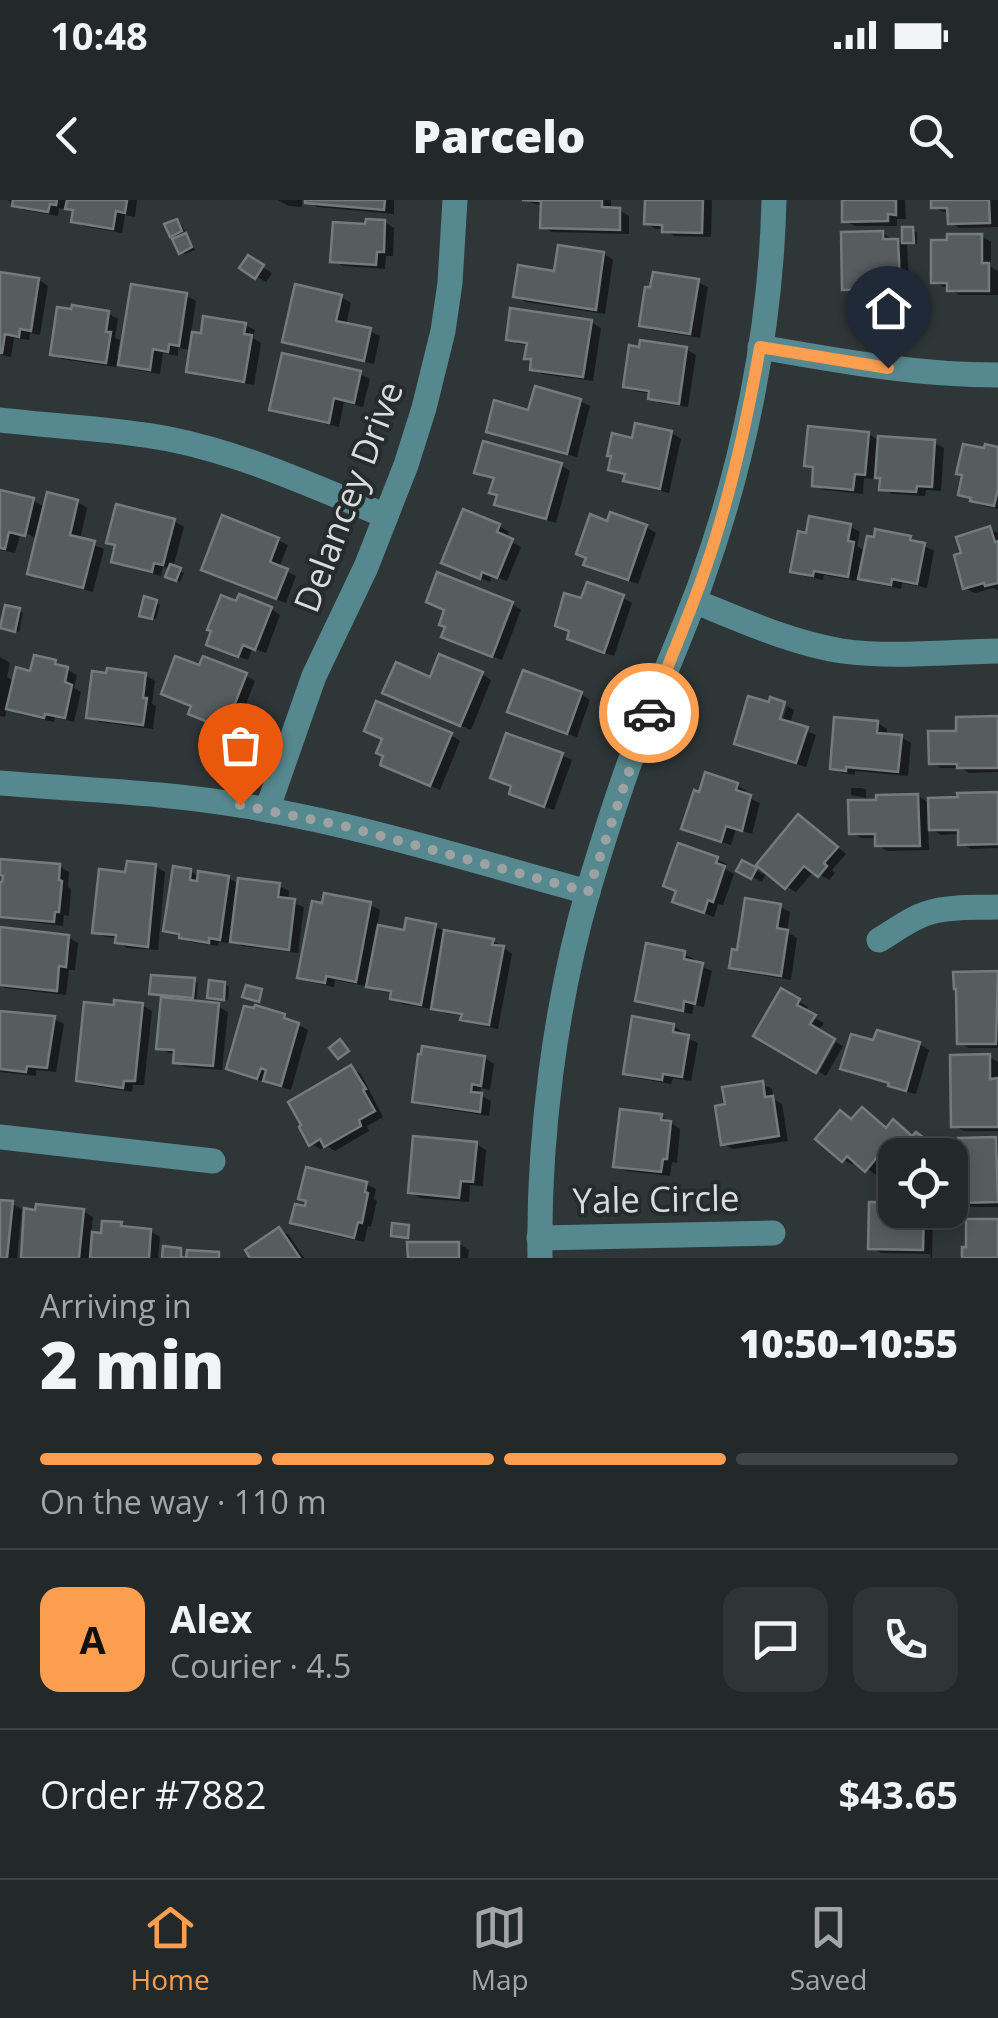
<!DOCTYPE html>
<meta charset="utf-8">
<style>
:root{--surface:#232829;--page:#2f3435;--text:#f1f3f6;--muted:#a3a6a8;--line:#404446;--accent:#fb9e50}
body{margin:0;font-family:"Open Sans",sans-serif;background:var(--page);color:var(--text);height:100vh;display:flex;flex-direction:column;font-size:38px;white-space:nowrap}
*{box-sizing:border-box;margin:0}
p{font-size:32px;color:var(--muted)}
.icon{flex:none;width:55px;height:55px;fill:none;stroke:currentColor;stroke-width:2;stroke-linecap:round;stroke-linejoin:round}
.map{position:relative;height:1058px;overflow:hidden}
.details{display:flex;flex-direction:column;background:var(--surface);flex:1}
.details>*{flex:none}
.buttons{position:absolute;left:878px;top:938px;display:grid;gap:20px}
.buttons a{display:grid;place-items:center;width:90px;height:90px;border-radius:20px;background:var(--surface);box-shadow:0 5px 15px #0003,0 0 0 2px var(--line);font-size:50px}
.pin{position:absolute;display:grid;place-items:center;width:85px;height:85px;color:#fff;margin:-102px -42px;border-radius:50% 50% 50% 0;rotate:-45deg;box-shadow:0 0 10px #0007}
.pin .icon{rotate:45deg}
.courier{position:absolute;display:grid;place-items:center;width:100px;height:100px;margin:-50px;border:8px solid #fb9e50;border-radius:50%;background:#fff;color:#222;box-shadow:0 2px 12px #0007}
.headline em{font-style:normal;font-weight:800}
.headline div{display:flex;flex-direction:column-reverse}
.headline{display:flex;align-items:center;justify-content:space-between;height:170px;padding:0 40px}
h1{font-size:65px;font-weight:800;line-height:75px}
.bar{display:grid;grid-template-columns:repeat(4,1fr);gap:15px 10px;align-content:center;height:120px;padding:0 40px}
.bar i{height:12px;border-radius:8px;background:var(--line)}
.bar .active{background:var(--accent)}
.bar p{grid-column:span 4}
.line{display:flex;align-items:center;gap:25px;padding:0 40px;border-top:2px solid var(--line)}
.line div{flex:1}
.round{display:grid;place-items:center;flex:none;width:105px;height:105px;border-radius:20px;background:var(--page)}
.status{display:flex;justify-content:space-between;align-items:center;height:70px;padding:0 50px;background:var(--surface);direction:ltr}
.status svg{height:28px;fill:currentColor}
header{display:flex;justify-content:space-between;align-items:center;height:130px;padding:0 40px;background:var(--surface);font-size:45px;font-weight:800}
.tab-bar{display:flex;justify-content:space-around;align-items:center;height:140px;border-top:2px solid var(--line);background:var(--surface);font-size:28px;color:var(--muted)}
.tab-bar a{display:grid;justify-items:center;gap:5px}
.tab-bar .active{color:var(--accent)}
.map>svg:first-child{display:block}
</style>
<div class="status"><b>10:48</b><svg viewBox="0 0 49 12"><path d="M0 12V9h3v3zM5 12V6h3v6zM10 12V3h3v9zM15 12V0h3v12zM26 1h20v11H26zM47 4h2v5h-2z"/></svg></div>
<header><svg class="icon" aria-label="back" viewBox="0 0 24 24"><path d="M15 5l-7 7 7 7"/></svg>Parcelo<svg class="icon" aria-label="search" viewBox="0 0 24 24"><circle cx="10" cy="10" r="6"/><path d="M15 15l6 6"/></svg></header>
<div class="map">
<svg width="998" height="1058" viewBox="0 0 998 1058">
<rect width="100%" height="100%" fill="#2f3637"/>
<g fill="#0007">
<path d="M7,0H137L135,17L125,15L122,33L83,26L74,21L75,12L66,7V9L59,8L58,16L24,10Z"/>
<path d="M278,0H302V7L288,6Z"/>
<path d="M307,0H394V14L317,7Z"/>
<path d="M527,0H611V10H619L629,16V34L552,32L542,26L543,5L534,4Z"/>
<path d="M647,0H712L711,37L674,36L664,29H656L646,23Z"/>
<path d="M845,0H905L906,19H897V26H855L845,21Z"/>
<path d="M934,0H998V27L960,28L950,23V12H943L933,7Z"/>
<path d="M176,22L181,24L195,50L185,54L181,52L179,39L172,35Z"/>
<path d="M385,22L394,28L393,56H386L385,69L343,66L333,61Z"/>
<path d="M904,30L917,32V44H907L909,85H891L892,93L854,95L844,89L882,33L892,39V41H898L905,45Z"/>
<path d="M982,36L991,42V67L998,71V95H960L950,90V87H944L934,82Z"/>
<path d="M604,54L613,60L605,114L526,102L516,96L556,74Z"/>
<path d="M248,58L272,73L266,82L242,68Z"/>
<path d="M0,74L39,80L48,86L40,135L30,133L29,140L14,138L11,157L0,155Z"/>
<path d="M698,82L708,87L700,138L652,130L642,124Z"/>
<path d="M187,96L196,101L191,134L203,136L245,125L255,130L253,138L261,143L254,185L199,176L189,171L192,150L178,148V156L163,153L160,174L131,169L117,161L116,167L62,159L52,153L109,114L118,119L115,138L120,140L117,157H122Z"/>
<path d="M341,97L351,103L346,125L370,131L380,136L374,164L295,146L285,141Z"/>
<path d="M591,122L601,128L593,181L542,174L532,168L533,161L527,157L529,145L518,144L509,138Z"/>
<path d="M686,149L696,155L688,207L660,203L650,197L651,194L636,191L626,186L642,150Z"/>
<path d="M360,174L370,179L363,207L344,202L339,227L282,214L272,208Z"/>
<path d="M580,201L590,206L577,257L498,236L489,231L530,213Z"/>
<path d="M672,233L681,239L669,293L636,285L626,280L627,276L611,269L634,241Z"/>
<path d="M868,234L880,241L934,243L944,248L941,291L926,290L925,296L892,294L882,288V279L875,275L874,279L864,278L863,294L824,290L814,285L815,270L807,265Z"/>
<path d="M998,249V309L983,306L960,294Z"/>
<path d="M561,265L570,271L556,323L507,309L497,304L499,296L496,280L477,272Z"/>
<path d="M0,292L33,300L46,308L49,295L78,302L87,308L80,340L104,349L93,392L39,379L30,373L38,340L16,327L13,332L20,336L15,353L0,350Z"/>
<path d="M174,321L184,327L173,368L184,373L180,382L168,376L171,368L163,367L161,376L124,366L114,361L117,346Z"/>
<path d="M609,324L646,327L656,333L638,384L596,369L588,359Z"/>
<path d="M499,326L509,332L506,339L521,347L507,381L492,375L490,382L454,367Z"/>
<path d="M850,326L860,332L857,346L866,352L910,338L934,351L927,388L902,383L901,389L871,383L858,376L857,381L824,375L823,380L803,376L793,370Z"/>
<path d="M990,329L998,333V390L993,388L975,393L965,388Z"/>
<path d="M278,340L288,345L279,368L296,376L286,403L213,374Z"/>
<path d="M623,398L632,403L614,456L579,444L582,401Z"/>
<path d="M156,403L160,405L156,419L146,417Z"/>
<path d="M512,404L521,410L502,460L454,441Z"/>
<path d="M271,409L280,415L266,453L253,448L248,460L218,449Z"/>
<path d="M19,411L23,413L19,432L6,429Z"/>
<path d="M0,457L10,463L7,477L16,482L55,463L77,475L74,488L81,492L74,522L55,517L54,522L19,514L7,507L5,517L0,516Z"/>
<path d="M200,468L246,476L255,481L235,532L200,518Z"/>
<path d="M482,474L491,480L471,530L395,498L431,480Z"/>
<path d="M145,475L155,481L152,504L156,506L153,529L99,522L89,517Z"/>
<path d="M581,494L590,500L577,537L520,517Z"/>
<path d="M787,506L794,510L790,524L816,535L806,567L746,549L737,543L774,530L779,531Z"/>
<path d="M998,519V572L969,573L961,568H941L931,563L959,533Z"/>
<path d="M878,523L887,529V536L901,537L911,543L908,576L855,571V575L842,573L832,567Z"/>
<path d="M451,535L460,541L440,590L392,569Z"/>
<path d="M562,555L572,560L554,610L521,599L512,593L514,587L493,577Z"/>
<path d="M737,585L746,591L745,596L760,603L752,634L736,629L731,645L694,633Z"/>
<path d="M851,588H862L866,590V598L851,595Z"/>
<path d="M998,595V648L971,649L961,643L960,634L941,635L928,627L929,650L887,651L877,645V638H861L852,633L918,596L931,604Z"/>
<path d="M808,622L846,654L832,670L835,673L829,680L814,671L796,692L787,687Z"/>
<path d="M717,659L727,664L725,669L734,674L723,705L718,704L714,717L685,706Z"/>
<path d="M0,661L60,667L69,672L68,687L71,689L69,716L64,715L63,726L0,718V685L5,679L0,676Z"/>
<path d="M743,663L765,675L762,682L740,670Z"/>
<path d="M156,667L165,672L158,750L127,748L118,742V738L105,737L95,732Z"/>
<path d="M190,671L200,677L229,678L240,685L279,686L289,691L288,701L304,707L298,753L242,746L230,739L229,743L219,742L218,746L191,742L166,730Z"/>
<path d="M326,696L371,705L380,710L377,728L406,733L435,726L445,732L493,741L502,746L512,754L498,829L473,824L463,819L464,816L444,813L432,806L431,809L402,804L392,798L393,793L379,791L366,783L365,786L335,780L334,787L310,782L300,777Z"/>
<path d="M780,707L790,712L787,732L797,738L791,780L741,772L732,766L739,753Z"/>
<path d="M0,729L68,737L78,743L75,770H69L66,795L5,788L0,785Z"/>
<path d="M684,754L694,759L693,763L712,771L704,807L694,805L692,814L648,805L638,800Z"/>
<path d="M998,774V848H969L960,843L956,775Z"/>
<path d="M194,781L198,783L196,804L218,806L228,812L222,870L185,867L176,861L177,854L169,853L159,847L164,796L152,793Z"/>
<path d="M225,784L229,787L228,800L210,797Z"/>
<path d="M782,791L808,807L805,812L824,823L818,832L815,870Z"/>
<path d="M142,805L152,811L144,885H133L132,892L89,885L79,879Z"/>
<path d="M257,808L284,817L308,830L291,890L238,874L228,868Z"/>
<path d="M0,814L54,819L64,824L56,872L36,870V876L0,872Z"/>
<path d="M673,826L683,832L682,836L698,843L691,881L673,878L671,884L636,878L626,872Z"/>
<path d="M836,842L843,846L826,876L819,872Z"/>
<path d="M875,843L919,844L929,850L916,894L900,890L889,883L853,873L843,868Z"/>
<path d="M989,857L998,862V931H964L954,926Z"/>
<path d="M485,858L494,864L490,890L481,888L480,895L491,901L489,916L425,906L415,901Z"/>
<path d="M351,868L361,874L383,917L367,926L369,931L335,951L327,946L321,949L311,944Z"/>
<path d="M762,884L772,889L773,899L782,904L788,941L733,949L723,944L727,906Z"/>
<path d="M862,910L888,930L903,928L914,937L916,935L932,945L923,955H895V966L888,960L876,975L856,961L853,965L844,960L841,913L853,921Z"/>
<path d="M661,916L680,929L677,963L672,962L670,976L626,971L616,966Z"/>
<path d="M996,940L998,941V1007H971L962,1001Z"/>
<path d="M476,944L486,950L483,986L470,985L469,1002L420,998L410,992Z"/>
<path d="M366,984L376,989L374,999L377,1001L371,1027L368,1026L364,1042L302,1028L293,1022L307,1009Z"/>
<path d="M895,994V1010H927L933,1013L932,1058H941H931L930,1054L881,1053L871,1047L886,1005Z"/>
<path d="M0,1002L12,1004L22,1009L17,1058H0Z"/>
<path d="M26,1011H83L93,1017L91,1035H103L121,1025L130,1030L150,1031L160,1037L158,1058H23Z"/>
<path d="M280,1030L289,1035L304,1058H253L248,1051Z"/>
<path d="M459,1044L469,1050L468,1058H410V1045Z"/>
</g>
<g fill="#575d5f" stroke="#747b7c" stroke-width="2.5">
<path d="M13,0H12H57L56,5L50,4L48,12L12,6Z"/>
<path d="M67,0H127L125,13L116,11L113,29L71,22L73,10L65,9Z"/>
<path d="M305,0H385L384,10L305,3Z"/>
<path d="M522,0H602V7L620,8V30L540,28L541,1Z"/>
<path d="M645,0H703L702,33L662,32V25L644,24Z"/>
<path d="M842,0H896V15L888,14V21L842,22Z"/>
<path d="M931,0H989L990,23L948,24L947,8H931Z"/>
<path d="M177,19L182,31L170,37L164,24Z"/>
<path d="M366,19L385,20L384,52H377L376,65L330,62L333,22L365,24Z"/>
<path d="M902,27H913L914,43H902Z"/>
<path d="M883,31V39H898L900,81H882L883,89L842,90L841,32Z"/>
<path d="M186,33L192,47L179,54L172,39Z"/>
<path d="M947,34H982V63H989V91H947V83H931V40H947Z"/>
<path d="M558,45L604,52L596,110L513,97L518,65L554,71Z"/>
<path d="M248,55L264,65L255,79L239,68Z"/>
<path d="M0,72L39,78L31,131L20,129L19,137L5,134L2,153H0Z"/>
<path d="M653,72L699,79L690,134L639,126L645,87H650Z"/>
<path d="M131,84L187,93L179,146L169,144L168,152L153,149L150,170L118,165Z"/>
<path d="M295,84L342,95L336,121L371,128L364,161L282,142Z"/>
<path d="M72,105L109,111L106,132H111L106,163L50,155L57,107L71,109Z"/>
<path d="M510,108L592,120L583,177L530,170L531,159H524L527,143L506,140Z"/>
<path d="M203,116L246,123L244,134L252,135L244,182L186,172L192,132L201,133Z"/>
<path d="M640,140L687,147L679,204L648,199L649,191L623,187L629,145L639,147Z"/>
<path d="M282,153L361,171L354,203L334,198L329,223L269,210Z"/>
<path d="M535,186L581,199L567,254L486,232L494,200L528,210Z"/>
<path d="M635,223L672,231L660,289L623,281L625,274L608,270L611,256H607L612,233L632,238Z"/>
<path d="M808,226L869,232L865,275L855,274L853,290L812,286L813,267L804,266Z"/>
<path d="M878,236L935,240L932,287L917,286L916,292L879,290L880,278H875Z"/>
<path d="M483,241L562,263L546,319L494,305L497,295L489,293L494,278L474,273Z"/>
<path d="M963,244L984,248L985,244L998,247V289L994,306L970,301L971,298L958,295L962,275L956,274Z"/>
<path d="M0,290L34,298L25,336L9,332L5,349L0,348Z"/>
<path d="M47,292L78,300L70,335L95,341L83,388L27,374Z"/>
<path d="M116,304L175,319L163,365L154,363L152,372L111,362L115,345L106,343Z"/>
<path d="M463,309L500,324L497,332L513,339L497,378L482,372L480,379L441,363Z"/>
<path d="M610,312L647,325L628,380L583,365L586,358L576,354L590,314L607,321Z"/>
<path d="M222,315L279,338L270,362L288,369L276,399L201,370Z"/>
<path d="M809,316L851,324L848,341L854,342L848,377L814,371L813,376L790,372L798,331L806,333Z"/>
<path d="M990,326L995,342L998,341V383L985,386L984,383L963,389L954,355L961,353L956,337Z"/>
<path d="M875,329L911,336L910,340L925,343L917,384L892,379L891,385L858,379L867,336L874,337Z"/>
<path d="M170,364L181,368L176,381L165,377Z"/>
<path d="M437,372L513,402L492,457L441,437L445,427L439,425L444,410L426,402Z"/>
<path d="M587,382L624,395L604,453L567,439L569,431L555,426L564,393L581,398Z"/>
<path d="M239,394L272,407L255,450L243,445L238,457L206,445L211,431L207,430L221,395L236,401Z"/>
<path d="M144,396L157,400L152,419L139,416Z"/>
<path d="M5,405L20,408L15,432L0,428Z"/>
<path d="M439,454L483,472L460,526L382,493L396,462L430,477Z"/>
<path d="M34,455L56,460L55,464L68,467L65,482L72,485L65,518L45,514L44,518L6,509L16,467L30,471Z"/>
<path d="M175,456L199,465L203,456L247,473L225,529L188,514L191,506L161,494Z"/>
<path d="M107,468L146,473L143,498H147L143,525L86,518L92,471L106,473Z"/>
<path d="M523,470L582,492L567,534L507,512Z"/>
<path d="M748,496L769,502L770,497L785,502L780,519L808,527L796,563L734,544Z"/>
<path d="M376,501L452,533L430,586L380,565L383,556L376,553L382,539L364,531Z"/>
<path d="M998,516V568H957V564H929L928,531H956V517Z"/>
<path d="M834,517L878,521L877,533L902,535L898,572L846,567V571L830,569Z"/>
<path d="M506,533L563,553L544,607L509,594L511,586L490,578Z"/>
<path d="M705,572L738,583L736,590L751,595L742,631L726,626L721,642L681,629L694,590L699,592Z"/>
<path d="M998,592V644L958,645V630H929L928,598L958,597L957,593Z"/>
<path d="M918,594L920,646H875V634H849L848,600H876V595Z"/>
<path d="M798,614L838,647L824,663L827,666L818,677L804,666L785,689L756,665Z"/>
<path d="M678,643L718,657L716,663L725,666L713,702L708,700L704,713L672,702L676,691L663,686Z"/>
<path d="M0,659L60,664L59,680L62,681L59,712H55L54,722L0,717V682H2L3,676L0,675Z"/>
<path d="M742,660L757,668L751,679L736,671Z"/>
<path d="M127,661L156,664L148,747L115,743L116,735L92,733L99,669L125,672Z"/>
<path d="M173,666L191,669L190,680L197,681L198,671L229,676L220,740L209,738V743L179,738V734L163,731Z"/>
<path d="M238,678L280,683L278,697L295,699L289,750L230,742Z"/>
<path d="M324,693L371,702L356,782L326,776L325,783L297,778L312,701L322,703Z"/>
<path d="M745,698L781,704L777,728L788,730L781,776L729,768L732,749L737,750Z"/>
<path d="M406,718L436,724L421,805L390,799L391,791L366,787L378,725L404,730Z"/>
<path d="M0,727L69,735L66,767L59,766L57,791L0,785Z"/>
<path d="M444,730L494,739L492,745L504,746L489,825L460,820L462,814L431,809Z"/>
<path d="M646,743L685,751L684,759L703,763L695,804L684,801L683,811L635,801Z"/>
<path d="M998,771L996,844H957L956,789H954L953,772Z"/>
<path d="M151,775L195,778L193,798L149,794Z"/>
<path d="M209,780L225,782L224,800L207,798Z"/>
<path d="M246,785L262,789L259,802L242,797Z"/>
<path d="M781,788L800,799L797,805L816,815L810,824L835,839L816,873L753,836Z"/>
<path d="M161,797L219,803L213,866L173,863L174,850L156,849Z"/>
<path d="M114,800L143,803L135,881H124L123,888L76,881L84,802L114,805Z"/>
<path d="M255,805L285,814L284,818L299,823L281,886L263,881L266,870L261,868L257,879L226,869L244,806L254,808Z"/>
<path d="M0,811L55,816L47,868L27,866L26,872L0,869Z"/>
<path d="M632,816L674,824L673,832L689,835L682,877L663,874L662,880L623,874Z"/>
<path d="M877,830L920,842L906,891L888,886L889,883L840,869L851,834L873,840Z"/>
<path d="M340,839L349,851L338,859L329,848Z"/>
<path d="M422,846L485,856L481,886L472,884L471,892L482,893L480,912L412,902L418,854H421Z"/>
<path d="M990,854V879L998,878V927H951L950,855Z"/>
<path d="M351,865L366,889L363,890L375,911L359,920L361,926L324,947L320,939L309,946L299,927L301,925L288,902Z"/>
<path d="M763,881L765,897L773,896L779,936L721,945L715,906L725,904L722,887Z"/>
<path d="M862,907L886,928L893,919L912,936L916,932L924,938L909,955H895V962L891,966L878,956L865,972L847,956L842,962L815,939L840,910L851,919Z"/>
<path d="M620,909L662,914L661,920L671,921L667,959H663L661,972L613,967Z"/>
<path d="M413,936L477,942L473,982L461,981L459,998L408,993Z"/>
<path d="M996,937L998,1002L959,1003L958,938Z"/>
<path d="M306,967L367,982L365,992L368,993L362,1023L358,1022L354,1038L290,1023L295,1004L305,1006L306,1001L298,999Z"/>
<path d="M884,991L895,992V1010H924L923,1050L868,1049L869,1002H884Z"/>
<path d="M0,1000L13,1001L7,1058H0Z"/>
<path d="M36,1004L84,1009L79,1058H21L24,1008L35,1010Z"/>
<path d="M966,1019H998V1058H962V1047H966Z"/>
<path d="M102,1021L122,1022L121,1026L151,1029L149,1058H90L92,1032L101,1033Z"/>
<path d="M392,1023L409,1025L408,1038L391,1036Z"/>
<path d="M279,1027L300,1058H250L245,1050Z"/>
<path d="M407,1042H459V1058H408Z"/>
<path d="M163,1046L181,1048V1057L186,1058L187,1050L219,1052V1058H162Z"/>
</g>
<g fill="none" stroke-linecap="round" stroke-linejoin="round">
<g stroke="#56888f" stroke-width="25">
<path d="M760,147C840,161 917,175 998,175"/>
<path d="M0,220C56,227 113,228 169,239C244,254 315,287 386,316"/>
<path d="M694,401C741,420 791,443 842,451C893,458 946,452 998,451"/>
<path d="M0,583C81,590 165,592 245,606C361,625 474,661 588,692"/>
<path d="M267,610L314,476L366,367L406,265L424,208L443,131L450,83L455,0"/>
<path d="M879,740C896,730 912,717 931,712C953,706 976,708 998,707"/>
<path d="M0,937L213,961"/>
<path d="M539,1038L773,1033"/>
<path d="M540,1058C538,940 555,805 588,691C603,641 619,589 638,540C658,488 681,437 700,385C744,263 771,130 774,0"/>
</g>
</g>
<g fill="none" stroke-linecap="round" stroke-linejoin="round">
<path stroke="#9da2a3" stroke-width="10" stroke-dasharray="0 18" d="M240,605L344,626L588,692L649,513"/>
<path stroke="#fb9e50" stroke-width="12" d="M649,513C666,470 684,428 700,384C728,307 746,227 760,147L888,168"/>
</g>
<g text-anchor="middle" stroke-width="8" stroke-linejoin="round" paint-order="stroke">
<g font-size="35" fill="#d8dcdd" stroke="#262b2c">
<text transform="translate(349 297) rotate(-69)" y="12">Delancey Drive</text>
<text transform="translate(656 1000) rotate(-1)" y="12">Yale Circle</text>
</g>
</g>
</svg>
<div class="buttons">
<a><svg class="icon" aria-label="locate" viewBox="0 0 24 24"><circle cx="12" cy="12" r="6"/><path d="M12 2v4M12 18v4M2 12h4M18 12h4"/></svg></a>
</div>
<div class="pin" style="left:240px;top:605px;background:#ea580c"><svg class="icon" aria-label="bag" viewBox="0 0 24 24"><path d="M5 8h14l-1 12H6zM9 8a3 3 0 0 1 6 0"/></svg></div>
<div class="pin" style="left:888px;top:168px;background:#1f2937"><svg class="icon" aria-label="home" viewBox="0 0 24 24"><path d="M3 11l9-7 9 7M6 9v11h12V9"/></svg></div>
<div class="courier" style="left:649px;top:513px"><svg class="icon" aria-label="car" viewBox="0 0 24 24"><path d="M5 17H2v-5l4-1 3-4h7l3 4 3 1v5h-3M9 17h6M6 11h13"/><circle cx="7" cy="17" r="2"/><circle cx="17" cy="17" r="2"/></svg></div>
</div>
<section class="details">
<div class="headline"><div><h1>2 min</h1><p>Arriving in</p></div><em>10:50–10:55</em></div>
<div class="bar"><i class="active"></i><i class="active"></i><i class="active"></i><i></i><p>On the way · 110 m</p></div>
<div class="line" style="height:180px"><b class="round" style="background:var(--accent);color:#111">A</b><div><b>Alex</b><p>Courier · 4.5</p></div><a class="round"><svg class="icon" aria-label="chat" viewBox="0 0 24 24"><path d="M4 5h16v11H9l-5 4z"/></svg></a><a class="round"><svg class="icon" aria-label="phone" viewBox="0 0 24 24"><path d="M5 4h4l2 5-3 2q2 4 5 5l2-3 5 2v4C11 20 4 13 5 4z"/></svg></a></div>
<div class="line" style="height:130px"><div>Order #7882</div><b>$43.65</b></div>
</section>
<nav class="tab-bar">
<a class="active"><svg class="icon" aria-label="home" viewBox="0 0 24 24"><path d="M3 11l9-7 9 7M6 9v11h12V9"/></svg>Home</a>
<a><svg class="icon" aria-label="map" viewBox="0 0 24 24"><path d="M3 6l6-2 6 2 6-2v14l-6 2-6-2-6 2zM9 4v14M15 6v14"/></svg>Map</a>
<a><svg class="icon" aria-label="saved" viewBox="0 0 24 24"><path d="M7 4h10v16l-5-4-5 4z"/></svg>Saved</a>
</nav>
